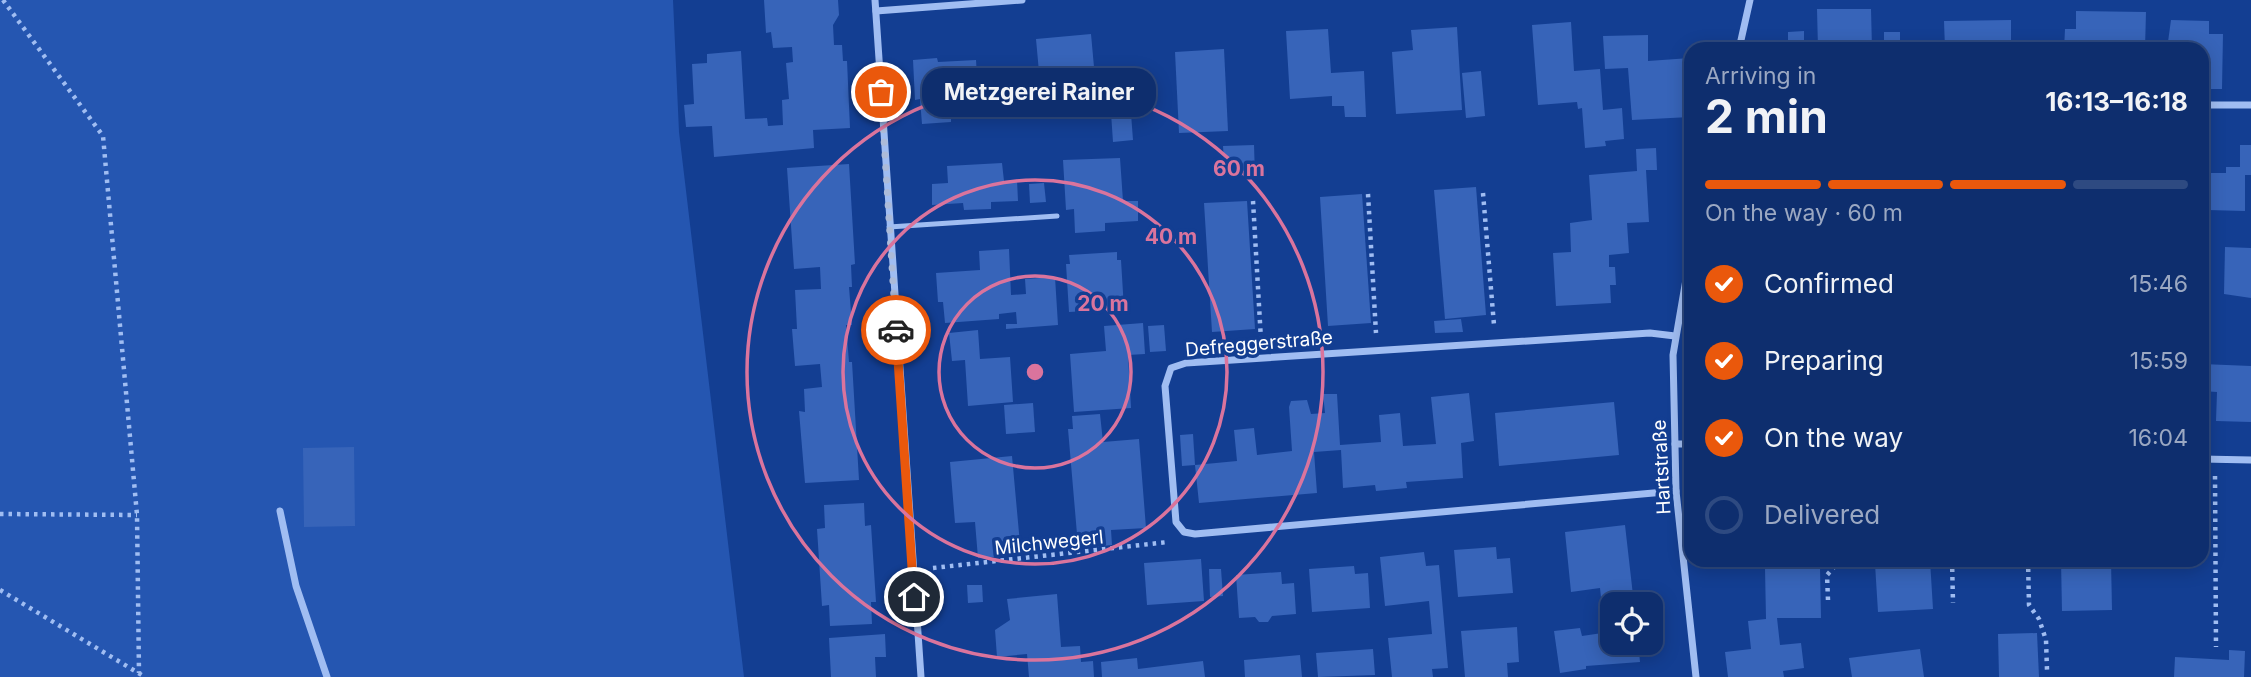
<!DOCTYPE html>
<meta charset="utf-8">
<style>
:root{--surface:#0e2e6e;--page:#1c3a76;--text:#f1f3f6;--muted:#9ba8c2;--line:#2e4a81;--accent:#ea580c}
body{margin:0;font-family:Inter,sans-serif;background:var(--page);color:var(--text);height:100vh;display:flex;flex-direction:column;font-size:26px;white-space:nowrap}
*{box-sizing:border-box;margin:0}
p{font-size:23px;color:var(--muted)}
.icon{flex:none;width:38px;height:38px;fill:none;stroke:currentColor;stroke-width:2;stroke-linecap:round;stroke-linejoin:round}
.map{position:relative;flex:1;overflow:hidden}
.sheet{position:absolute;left:1684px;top:42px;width:525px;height:525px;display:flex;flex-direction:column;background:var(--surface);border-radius:21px;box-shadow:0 4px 18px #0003,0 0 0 2px var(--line)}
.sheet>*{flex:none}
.controls{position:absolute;left:1600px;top:592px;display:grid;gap:14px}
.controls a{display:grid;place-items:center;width:63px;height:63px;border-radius:14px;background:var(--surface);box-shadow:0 4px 18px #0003,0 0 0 2px var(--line);font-size:35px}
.pin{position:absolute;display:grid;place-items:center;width:60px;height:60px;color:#fff;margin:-30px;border:4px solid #fff;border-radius:50%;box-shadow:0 2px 7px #0007}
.courier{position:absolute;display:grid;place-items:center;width:70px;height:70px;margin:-35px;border:5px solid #ea580c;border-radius:50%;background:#fff;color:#222;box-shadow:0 2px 9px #0007}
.bubble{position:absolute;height:49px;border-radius:21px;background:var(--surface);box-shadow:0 4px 18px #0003,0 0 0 2px var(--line);font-size:23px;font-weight:700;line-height:49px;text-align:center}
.overview em{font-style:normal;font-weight:700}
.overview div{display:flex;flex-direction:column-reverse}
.overview{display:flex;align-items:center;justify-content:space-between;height:119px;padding:0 21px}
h1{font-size:46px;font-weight:700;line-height:52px}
.bar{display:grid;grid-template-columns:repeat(4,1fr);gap:10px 7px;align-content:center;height:84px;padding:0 21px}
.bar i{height:9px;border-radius:5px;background:var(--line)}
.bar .on{background:var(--accent)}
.bar p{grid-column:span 4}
ol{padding:0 21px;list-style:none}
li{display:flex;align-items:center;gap:21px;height:77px}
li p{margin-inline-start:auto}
li .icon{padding:7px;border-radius:50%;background:var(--accent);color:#fff;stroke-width:4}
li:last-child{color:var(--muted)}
li i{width:38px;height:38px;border:4px solid var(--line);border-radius:50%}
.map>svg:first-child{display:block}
</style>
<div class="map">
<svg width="2251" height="677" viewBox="0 0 2251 677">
<rect width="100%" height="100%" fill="#133e92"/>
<path fill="#2556b1" d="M0,0H673L679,132L744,677H0Z"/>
<g fill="#3764b9">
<path d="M764,0H838L839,15L833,25L834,45H842L843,61H847L850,128L813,130L814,148L714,157L712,126L686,127L684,105L694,104L692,64L707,63V54L741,51L745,119L767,118L768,126L783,125L782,100L789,99L786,63L793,62L792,47L773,48L771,32L766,33Z"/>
<path d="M1817,9H1871L1872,49H1818Z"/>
<path d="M2076,11L2146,12L2145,49H2064L2065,29H2076Z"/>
<path d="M2011,20V49H1945L1944,21Z"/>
<path d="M2171,20L2209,21V34H2223L2222,89H2204V74H2209V66H2202V49H2167Z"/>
<path d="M1571,22L1574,71L1600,69L1603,110L1622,108L1624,139L1605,141L1606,146L1585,148L1582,108L1578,109L1577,102L1538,105L1532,25Z"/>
<path d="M1457,27L1462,110L1396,114L1392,52L1413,50L1411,30Z"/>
<path d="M1328,29L1331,73L1364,71L1366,117H1345L1344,106H1332V96L1290,99L1286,31Z"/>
<path d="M1804,31V49H1788V32Z"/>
<rect x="1884" y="32" width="16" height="17"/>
<path d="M1091,34L1096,89L1041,94L1036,39Z"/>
<path d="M1648,35V61L1690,58V117L1632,120L1628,68L1605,69L1603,36Z"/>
<path d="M1224,49L1228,131L1179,133L1175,52Z"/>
<path d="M937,58L938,62L976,60L979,106L951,108V122L922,124L920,99L915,100L913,60Z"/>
<path d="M1481,71L1485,116L1466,118L1462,73Z"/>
<path d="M1013,77L1015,117L991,119L989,79Z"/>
<path d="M1129,87L1133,140L1113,142L1111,113L1093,114L1092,101L1098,100L1097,89Z"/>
<path d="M1254,145L1255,175L1225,176L1223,146Z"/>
<path d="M2240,145H2251V175H2245V211L2207,210V173H2226V167H2240Z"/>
<path d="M1656,148L1657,170H1646L1649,222L1627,223L1629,253L1609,255V267H1615L1616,285H1610L1611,303L1556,306L1553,253L1571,252L1570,223L1592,220L1589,175L1637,171L1636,149Z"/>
<path d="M1120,158L1123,201H1138V221L1105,223V231L1075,233L1074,209L1066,210L1063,160Z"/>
<path d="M1002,163L1004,181L1017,180L1018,201L991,202V209L964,210L963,203L932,205V184L948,183L947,166Z"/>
<path d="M849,164L855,264L851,265L852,287H849L852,325H846L849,362H852L859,480L805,483L799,411L805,412L804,389L822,387L820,364L795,366L792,329H797L795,290L821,289L820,267L794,269L787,168Z"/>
<path d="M1044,183L1046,202L1030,203L1029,184Z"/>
<path d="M1476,187L1486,315L1445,319L1434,190Z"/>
<path d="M1362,194L1371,323L1328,326L1320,197Z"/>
<path d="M1247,201L1255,329L1212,332L1204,203Z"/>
<path d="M2225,247L2251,248V298L2224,294Z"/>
<path d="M1009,249L1011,295L1026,294L1025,279L1055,277L1058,325L1006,329V324H1017L1016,312L999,314V319L945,323L943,302H938L936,273L980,270L979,251Z"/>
<path d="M1117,252V260H1121L1124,309L1069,312L1066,264H1070L1069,255Z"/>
<path d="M1461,319L1463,332L1435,333L1434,321Z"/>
<path d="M1143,323L1145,354L1128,355L1131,408L1074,412L1070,354L1106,351L1104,326Z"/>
<path d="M1164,325L1166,351L1150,352L1148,326Z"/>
<path d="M978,330L980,359L1010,357L1013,402L968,406L965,360L952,361L949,333Z"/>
<path d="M2202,364L2251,366V422L2216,421L2217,392L2202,391Z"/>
<path d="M1469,393L1474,441L1461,443L1463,478L1406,482L1407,488L1376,491L1375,485L1343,488L1341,450L1314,452L1317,493L1199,503L1195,465L1237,461L1234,430L1254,428L1257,455L1292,451L1289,407L1291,401L1307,400L1311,414L1325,413L1323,394H1337L1340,445L1381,442L1379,415L1400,413L1403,446L1436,444L1431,397Z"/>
<path d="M1614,402L1619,455L1499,466L1495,413Z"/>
<path d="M1033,403L1035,432L1006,434L1004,405Z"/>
<path d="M1100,414L1103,442L1139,439L1146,528L1111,530L1112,545L1081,548L1080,533L1077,534L1068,429H1073L1072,416Z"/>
<path d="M1193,434L1195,465L1182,466L1180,435Z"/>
<path d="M354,447L355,526L304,527L303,448Z"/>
<path d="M1012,456L1021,555L978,558L975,522L955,523L950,462Z"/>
<path d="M864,503L865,526L871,525L876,602H871L872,624L830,626L829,605L822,606L817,529L825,528L824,505Z"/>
<path d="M1625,525L1634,604L1602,607L1600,588L1571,592L1565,532Z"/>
<path d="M1496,547L1497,559L1510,558L1513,593L1458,597L1454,550Z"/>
<path d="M1424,552L1426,566L1439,565L1448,668L1432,669L1433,677H1392L1388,638L1432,634L1429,601L1385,606L1380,557Z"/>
<path d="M1201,559L1204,601L1147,605L1144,563Z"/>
<path d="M1770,560H1825V566L1820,567L1821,618H1777L1780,645L1801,643L1804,668L1783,671L1784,677H1728L1725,652L1751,649L1748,621L1766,619L1765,568H1771Z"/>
<path d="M1880,560H1930L1933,609L1878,612L1875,564L1880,563Z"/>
<path d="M2061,560H2111L2112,610L2062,611Z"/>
<path d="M1354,566L1355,574L1368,573L1370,608L1312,612L1309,569Z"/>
<path d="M1209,569H1221L1223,596L1210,597Z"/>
<path d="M1281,572L1282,584L1294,583L1296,614L1272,616L1268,622H1259L1255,617L1239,618L1236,575Z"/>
<path d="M967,585H982L983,602L968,603Z"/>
<path d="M1057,594L1061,647L1080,646L1081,662L1093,661L1094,677H1029L1027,654L997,657L995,630L1010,620L1007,599Z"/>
<path d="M1608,624H1612V642H1638L1640,662L1586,666V669L1560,673L1554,631L1580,628L1582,636L1609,632Z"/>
<path d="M1517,627L1519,662L1507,663L1508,677H1465L1461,631Z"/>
<path d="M2037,633L2039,677H1999L1998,634Z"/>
<path d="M885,634L886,657H875L876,677H831L829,638Z"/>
<path d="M1373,649L1375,675L1318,677L1316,653Z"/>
<path d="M1920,649L1924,677H1852L1849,658Z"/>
<path d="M2229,650L2245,651L2244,677H2174L2175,657L2229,660Z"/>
<path d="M1300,655L1302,677H1245L1244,660Z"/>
<path d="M1137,658L1138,669L1203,661L1205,677H1102L1101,662Z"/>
</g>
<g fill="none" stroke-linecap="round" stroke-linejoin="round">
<g stroke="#a0bdf2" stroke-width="4.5" stroke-dasharray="3.5 5" stroke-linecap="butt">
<path d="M3,0L103,136L137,515L139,673"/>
<path d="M1483,193L1494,325"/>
<path d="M1368,194L1376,333"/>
<path d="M1253,201L1261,340"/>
<path d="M2215,476L2216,647"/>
<path d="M0,514L137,515"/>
<path d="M1952,560L1953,603"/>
<path d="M2028,560L2029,605L2039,619L2046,640L2047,670"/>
<path d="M2116,561V560"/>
<path d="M933,568L1168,542"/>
<path d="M0,590L145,677"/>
<path d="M1828,600L1827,575L1836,565V560"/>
</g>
<path stroke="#a0bdf2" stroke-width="5" d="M889,227L1057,216"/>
<g stroke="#a0bdf2" stroke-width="7">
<path d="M875,0L921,677"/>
<path d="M876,11L1022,0"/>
<path d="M1739,49L1750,0"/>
<path d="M2202,105H2251"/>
<path d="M1690,256L1673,355L1676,491L1696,677"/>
<path d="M1675,336L1650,333L1186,363L1171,368L1165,386L1176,522L1184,532L1195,534L1676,491"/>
<path d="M1675,444H1690"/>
<path d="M2202,459L2251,460"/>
<path d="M280,511L296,586L327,677"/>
</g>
</g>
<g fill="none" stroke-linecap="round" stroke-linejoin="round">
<path stroke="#acbbd9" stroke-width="7" stroke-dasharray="0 12.6" d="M881,92L896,330"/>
<path stroke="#ea580c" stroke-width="9" d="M896,330L914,597"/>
</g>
<g fill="none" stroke="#da749d" stroke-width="3.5">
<circle cx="1035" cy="372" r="96"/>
<circle cx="1035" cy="372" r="192"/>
<circle cx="1035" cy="372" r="288"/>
</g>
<g text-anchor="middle" stroke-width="7" stroke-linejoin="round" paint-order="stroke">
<g font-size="19" fill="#fff" stroke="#133e92">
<text transform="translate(1259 343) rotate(-5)" y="7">Defreggerstraße</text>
<text transform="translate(1661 467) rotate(-93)" y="7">Hartstraße</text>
<text transform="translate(1049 542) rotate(-6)" y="7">Milchwegerl</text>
</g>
</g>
<circle cx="1035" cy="372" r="10" fill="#da749d" stroke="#133e92" stroke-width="3.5"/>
<g font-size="21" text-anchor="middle" font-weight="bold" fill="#da749d" stroke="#133e92" stroke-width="7" stroke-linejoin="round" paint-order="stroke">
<text x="1239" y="176">60 m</text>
<text x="1171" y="244">40 m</text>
<text x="1103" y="311">20 m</text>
</g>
</svg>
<div class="controls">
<a><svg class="icon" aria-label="locate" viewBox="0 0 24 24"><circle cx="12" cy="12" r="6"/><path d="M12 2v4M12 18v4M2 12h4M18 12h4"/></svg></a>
</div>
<div class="pin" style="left:881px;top:92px;background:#ea580c"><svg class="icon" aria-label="bag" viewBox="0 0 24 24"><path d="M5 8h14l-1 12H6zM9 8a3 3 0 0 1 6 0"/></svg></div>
<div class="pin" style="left:914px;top:597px;background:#1f2937"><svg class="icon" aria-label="home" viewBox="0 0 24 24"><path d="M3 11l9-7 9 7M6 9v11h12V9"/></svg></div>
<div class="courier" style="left:896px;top:330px"><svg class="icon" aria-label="car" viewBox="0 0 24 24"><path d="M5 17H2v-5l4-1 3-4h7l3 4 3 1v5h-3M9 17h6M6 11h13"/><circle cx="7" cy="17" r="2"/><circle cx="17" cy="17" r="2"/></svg></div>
<div class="bubble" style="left:922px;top:68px;width:234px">Metzgerei Rainer</div>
<section class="sheet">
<div class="overview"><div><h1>2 min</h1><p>Arriving in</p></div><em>16:13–16:18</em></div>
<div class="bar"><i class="on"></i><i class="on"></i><i class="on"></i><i></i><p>On the way · 60 m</p></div>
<ol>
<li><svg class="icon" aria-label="check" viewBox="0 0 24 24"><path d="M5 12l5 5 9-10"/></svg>Confirmed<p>15:46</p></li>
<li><svg class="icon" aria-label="check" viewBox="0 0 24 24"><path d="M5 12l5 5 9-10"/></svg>Preparing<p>15:59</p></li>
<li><svg class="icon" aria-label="check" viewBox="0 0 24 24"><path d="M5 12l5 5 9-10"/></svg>On the way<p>16:04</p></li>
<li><i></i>Delivered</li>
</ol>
</section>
</div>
